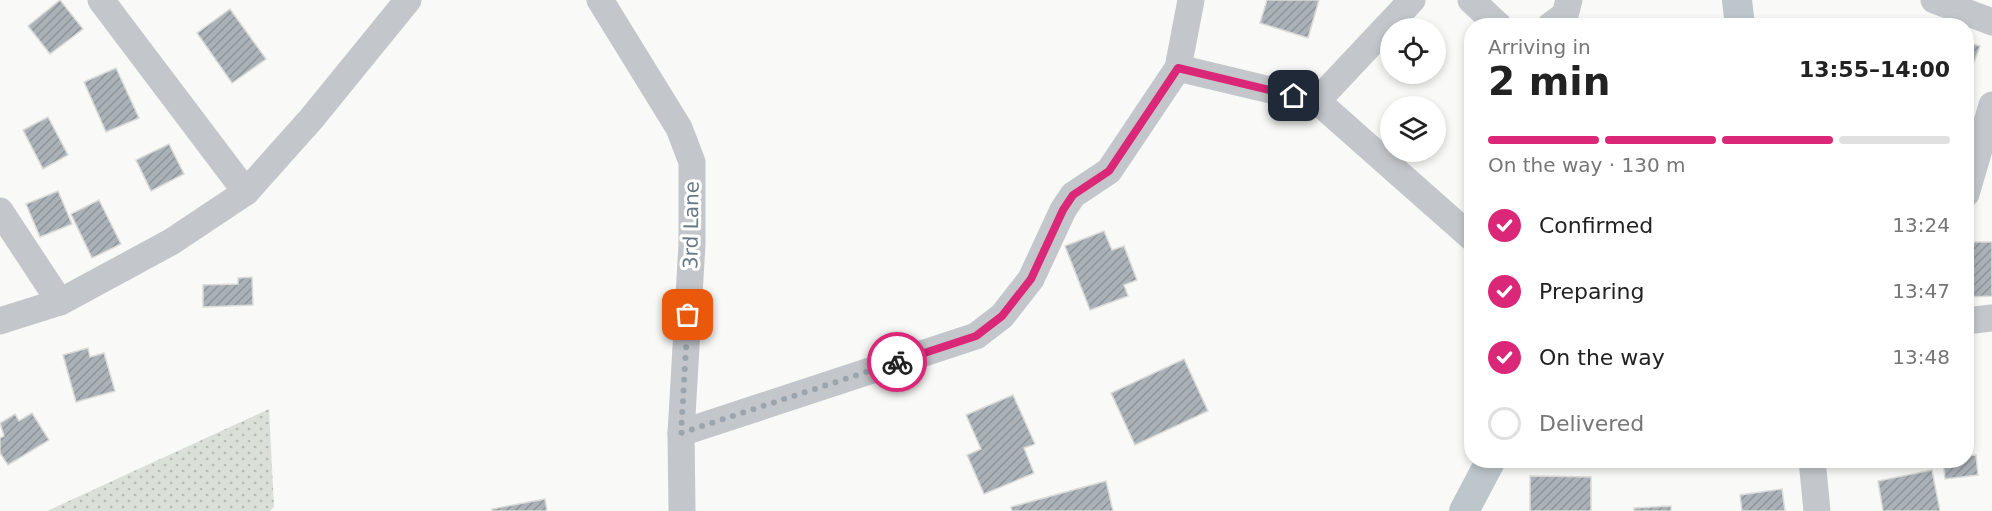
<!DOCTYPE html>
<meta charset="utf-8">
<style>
:root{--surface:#fff;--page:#f2f2f2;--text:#222;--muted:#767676;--line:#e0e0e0;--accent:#db2777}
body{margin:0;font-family:"DejaVu Sans",sans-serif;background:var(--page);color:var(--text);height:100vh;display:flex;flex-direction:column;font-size:22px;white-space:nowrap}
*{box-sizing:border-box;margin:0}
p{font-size:20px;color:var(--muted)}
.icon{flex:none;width:33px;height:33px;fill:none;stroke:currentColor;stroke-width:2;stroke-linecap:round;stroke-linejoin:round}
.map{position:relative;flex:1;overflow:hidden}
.panel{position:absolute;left:1464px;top:18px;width:510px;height:450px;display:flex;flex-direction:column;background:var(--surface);border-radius:24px;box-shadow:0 3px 9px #0003}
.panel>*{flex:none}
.tools{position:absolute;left:1380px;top:18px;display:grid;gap:12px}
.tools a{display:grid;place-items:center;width:66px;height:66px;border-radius:50%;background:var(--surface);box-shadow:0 3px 9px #0003;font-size:30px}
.pin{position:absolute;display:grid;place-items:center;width:51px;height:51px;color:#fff;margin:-26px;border-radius:12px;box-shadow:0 3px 9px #0006}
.courier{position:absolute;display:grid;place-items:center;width:60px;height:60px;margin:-30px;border:4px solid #db2777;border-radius:50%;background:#fff;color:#222;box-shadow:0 2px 8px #0007}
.headline em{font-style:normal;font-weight:800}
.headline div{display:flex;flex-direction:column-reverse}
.headline{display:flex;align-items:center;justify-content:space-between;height:102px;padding:0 24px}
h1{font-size:39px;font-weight:800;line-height:45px}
.bar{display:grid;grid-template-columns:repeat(4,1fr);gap:9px 6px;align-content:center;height:72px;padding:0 24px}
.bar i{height:8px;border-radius:4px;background:var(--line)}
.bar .selected{background:var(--accent)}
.bar p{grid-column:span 4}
ol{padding:0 24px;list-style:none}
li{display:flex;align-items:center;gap:18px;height:66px}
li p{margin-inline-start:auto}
li .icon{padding:6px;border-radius:50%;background:var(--accent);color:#fff;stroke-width:4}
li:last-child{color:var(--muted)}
li i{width:33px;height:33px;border:3px solid var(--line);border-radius:50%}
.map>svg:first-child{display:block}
</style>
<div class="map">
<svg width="1992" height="511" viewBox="0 0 1992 511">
<defs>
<pattern id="grass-dots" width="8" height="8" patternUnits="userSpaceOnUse" patternTransform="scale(1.5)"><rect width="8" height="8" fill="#dadfd8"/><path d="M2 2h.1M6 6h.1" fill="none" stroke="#b5bab5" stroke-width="1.8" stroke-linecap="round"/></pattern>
<pattern id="building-hatch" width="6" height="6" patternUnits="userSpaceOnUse" patternTransform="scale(1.5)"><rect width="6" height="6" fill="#aab1b7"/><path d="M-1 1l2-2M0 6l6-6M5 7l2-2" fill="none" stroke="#8e959a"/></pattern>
</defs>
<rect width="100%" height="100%" fill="#f9f9f7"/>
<path fill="url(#grass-dots)" d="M269,409L274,507L270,511H47Z"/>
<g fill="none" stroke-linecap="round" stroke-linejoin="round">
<g stroke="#bdc6cb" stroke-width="30">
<path d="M1737,0L1740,26"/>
<path d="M1464,511L1491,460"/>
</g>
</g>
<g fill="url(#building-hatch)" stroke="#dbdbd9" stroke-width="1.5">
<path d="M60,0L83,29L50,54L28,26Z"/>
<path d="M1267,0H1319L1308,38L1260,23Z"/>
<path d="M230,9L266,59L232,83L197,33Z"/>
<path d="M1966,42L1980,46L1966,84Z"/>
<path d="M116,68L139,118L106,132L84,82Z"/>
<path d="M48,117L68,155L43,169L23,130Z"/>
<path d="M169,144L184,174L151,191L136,160Z"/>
<path d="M58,191L72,224L40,237L26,204Z"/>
<path d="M99,200L121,244L92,258L71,214Z"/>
<path d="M1104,231L1112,250L1124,246L1137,280L1124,285L1128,296L1090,310L1065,246Z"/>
<path d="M1967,242H1992V296L1969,297Z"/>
<path d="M252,277L253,305L203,307V285L238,284V278Z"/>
<path d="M88,348L90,357L104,353L115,391L76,402L63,355Z"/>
<path d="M1184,359L1208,411L1135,445L1111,393Z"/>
<path d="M1013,395L1035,444L1024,448L1034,473L984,494L967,455L981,449L966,415Z"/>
<path d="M32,413L49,440L8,465L0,453V438L4,436L0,423L15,414L19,421Z"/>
<path d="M1976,455L1978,475L1945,479L1943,460H1966V456Z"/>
<path d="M1932,470L1940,511H1883L1878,481Z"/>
<path d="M1530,476L1591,477V511H1530Z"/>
<path d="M1106,481L1113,511H1012L1011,507Z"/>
<path d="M1782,489L1785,511H1742L1740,495Z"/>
<path d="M545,499L547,511H492V509Z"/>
<path d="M1671,506V511H1634V508Z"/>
</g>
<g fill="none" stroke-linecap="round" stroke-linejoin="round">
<g stroke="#c3c6ca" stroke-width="27">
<path d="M101,0L246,192"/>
<path d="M600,0L679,128L692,162V244L681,433L682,511"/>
<path d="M1471,0L1499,26"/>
<path d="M1934,0L1992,22"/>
<path d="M1550,26L1565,15L1569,0"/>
<path d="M1178,68L1317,101L1472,238"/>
<path d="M1317,101L1412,0"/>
<path d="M1966,194L1992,105"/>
<path d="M0,211L60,302"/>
<path d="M0,321L60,302L171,242L246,192L312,118L408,0"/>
<path d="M1966,321L1992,318"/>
<path d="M681,433L976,336L1002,316L1031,279L1063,210L1073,195L1109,171L1178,68L1191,0"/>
<path d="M1812,460L1817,511"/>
</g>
</g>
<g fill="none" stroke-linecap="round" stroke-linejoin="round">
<path stroke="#9ca5ad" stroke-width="6" stroke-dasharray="0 10.8" d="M688,315L681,433L897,362"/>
<path stroke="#db2777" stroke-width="8" d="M897,362L976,336L1002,316L1031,279L1063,210L1073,195L1109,171L1178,68L1294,96"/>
</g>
<g text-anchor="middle" stroke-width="6" stroke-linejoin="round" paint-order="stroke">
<g font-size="20" fill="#6a7885" stroke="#fff">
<text transform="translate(691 225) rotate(-89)" y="7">3rd Lane</text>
</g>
</g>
</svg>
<div class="tools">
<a><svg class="icon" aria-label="locate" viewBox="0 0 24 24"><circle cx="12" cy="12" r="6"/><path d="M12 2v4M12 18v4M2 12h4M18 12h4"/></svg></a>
<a><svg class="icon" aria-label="layers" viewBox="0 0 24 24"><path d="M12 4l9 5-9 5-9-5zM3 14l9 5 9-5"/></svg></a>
</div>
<div class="pin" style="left:688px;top:315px;background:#ea580c"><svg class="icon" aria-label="bag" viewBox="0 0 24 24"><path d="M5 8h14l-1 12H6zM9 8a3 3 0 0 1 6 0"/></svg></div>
<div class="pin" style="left:1294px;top:96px;background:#1f2937"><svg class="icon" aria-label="home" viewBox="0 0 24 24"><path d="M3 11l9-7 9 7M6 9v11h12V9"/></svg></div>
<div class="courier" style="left:897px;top:362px"><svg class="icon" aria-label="bike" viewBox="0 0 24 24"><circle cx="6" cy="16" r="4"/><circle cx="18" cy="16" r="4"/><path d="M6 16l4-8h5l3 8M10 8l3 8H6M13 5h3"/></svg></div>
<section class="panel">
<div class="headline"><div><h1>2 min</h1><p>Arriving in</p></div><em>13:55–14:00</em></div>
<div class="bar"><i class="selected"></i><i class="selected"></i><i class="selected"></i><i></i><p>On the way · 130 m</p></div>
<ol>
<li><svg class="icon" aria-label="check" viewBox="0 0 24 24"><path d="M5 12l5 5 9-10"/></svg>Confirmed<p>13:24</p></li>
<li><svg class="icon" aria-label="check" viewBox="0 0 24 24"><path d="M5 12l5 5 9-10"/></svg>Preparing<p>13:47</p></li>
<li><svg class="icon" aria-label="check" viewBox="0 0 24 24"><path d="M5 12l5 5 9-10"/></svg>On the way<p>13:48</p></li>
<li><i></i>Delivered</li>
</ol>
</section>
</div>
